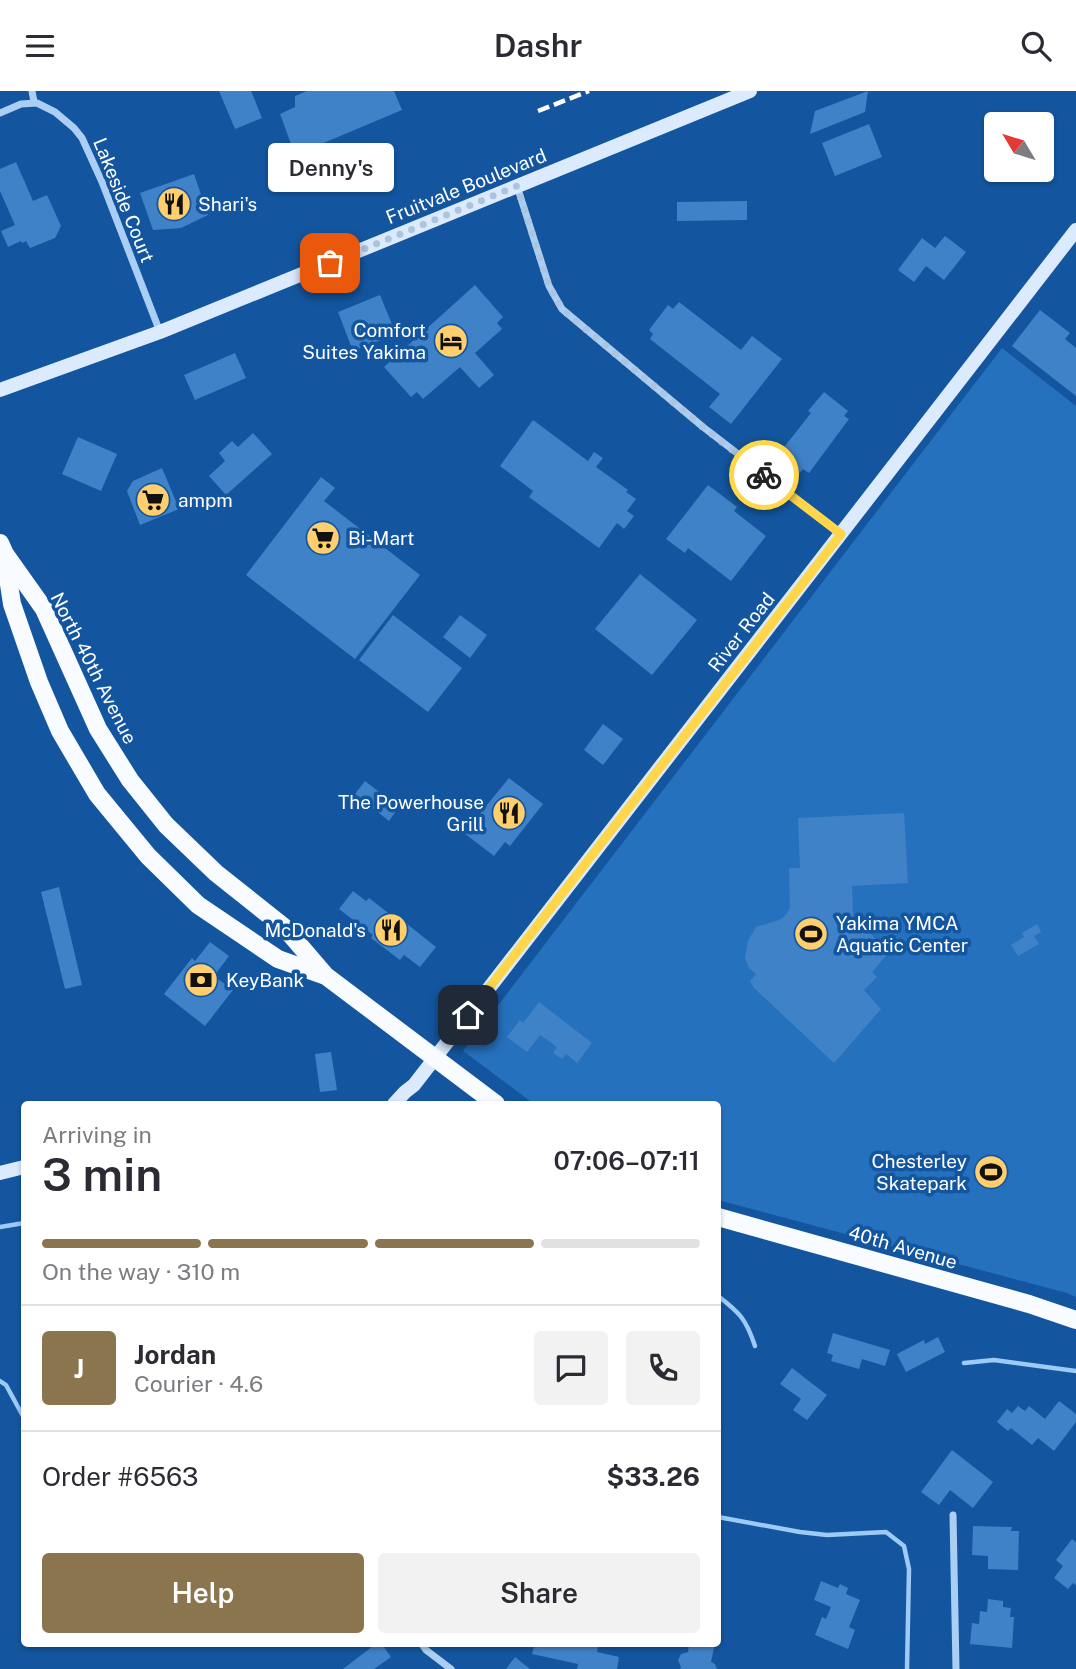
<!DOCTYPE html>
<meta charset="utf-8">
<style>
:root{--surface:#fff;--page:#f2f2f3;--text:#2b2b33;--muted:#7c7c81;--line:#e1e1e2;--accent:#8a754e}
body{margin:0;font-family:"Public Sans",sans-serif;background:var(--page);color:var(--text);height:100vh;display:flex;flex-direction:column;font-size:26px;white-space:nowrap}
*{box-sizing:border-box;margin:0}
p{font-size:23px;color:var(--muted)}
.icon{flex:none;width:38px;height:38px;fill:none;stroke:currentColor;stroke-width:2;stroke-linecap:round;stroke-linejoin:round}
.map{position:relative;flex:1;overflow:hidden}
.details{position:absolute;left:21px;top:1010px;width:700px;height:546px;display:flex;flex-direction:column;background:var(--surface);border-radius:7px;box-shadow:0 2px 5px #0004}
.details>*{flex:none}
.needle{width:46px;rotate:308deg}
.tools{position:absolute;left:984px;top:21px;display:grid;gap:14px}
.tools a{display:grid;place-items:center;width:70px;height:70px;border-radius:7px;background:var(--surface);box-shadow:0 2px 5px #0004;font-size:35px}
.pin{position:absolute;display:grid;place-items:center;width:60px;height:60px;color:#fff;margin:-30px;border-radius:14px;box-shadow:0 4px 10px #0006}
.courier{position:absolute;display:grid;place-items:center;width:70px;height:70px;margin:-35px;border:5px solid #ffd54a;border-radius:50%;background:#fff;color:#222;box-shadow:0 2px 9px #0007}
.bubble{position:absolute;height:49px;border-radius:7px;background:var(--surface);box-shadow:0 2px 5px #0004;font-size:23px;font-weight:600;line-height:49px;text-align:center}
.summary em{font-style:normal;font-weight:600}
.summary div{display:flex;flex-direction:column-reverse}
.summary{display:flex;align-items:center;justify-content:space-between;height:119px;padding:0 21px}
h1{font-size:46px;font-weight:600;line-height:52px}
.bar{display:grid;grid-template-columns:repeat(4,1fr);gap:10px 7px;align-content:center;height:84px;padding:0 21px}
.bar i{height:9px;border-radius:5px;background:var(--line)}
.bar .current{background:var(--accent)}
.bar p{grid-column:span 4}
.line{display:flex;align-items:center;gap:18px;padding:0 21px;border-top:2px solid var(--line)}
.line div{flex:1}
.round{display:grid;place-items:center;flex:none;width:74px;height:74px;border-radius:7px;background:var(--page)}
.cta{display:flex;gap:14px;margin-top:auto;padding:14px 21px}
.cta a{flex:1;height:80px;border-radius:7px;background:var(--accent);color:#fff;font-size:28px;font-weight:600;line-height:80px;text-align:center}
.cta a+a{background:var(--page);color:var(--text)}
header{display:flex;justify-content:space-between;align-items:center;height:91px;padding:0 21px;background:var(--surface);font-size:32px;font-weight:600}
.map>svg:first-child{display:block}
</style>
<header><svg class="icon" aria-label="menu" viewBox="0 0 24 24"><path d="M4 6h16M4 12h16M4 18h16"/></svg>Dashr<svg class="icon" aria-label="search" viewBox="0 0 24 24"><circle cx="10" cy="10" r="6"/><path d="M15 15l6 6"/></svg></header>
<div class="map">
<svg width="1076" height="1578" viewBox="0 0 1076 1578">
<rect width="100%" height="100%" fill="#13569f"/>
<path fill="#2671bd" d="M1002,257L1076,315V1206L1067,1202L718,1109V1013H534L463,960Z"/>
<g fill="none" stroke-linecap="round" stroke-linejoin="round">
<g stroke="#9dcaf7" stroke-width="4.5">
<path d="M0,1136L24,1132"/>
<path d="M718,1205C740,1222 746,1228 755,1255"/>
<path d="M964,1272L994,1269L1076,1280"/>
<path d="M0,1290L6,1294L24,1327"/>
<path d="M718,1426L800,1441L827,1444L886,1441L904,1455L909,1478L907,1578"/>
</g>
</g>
<g fill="#4082c7">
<path d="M219,0H251L262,27L235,38Z"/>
<path d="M307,0H394L402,19L295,64L280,23L295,16V5Z"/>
<path d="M868,0L865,21L810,43L815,20Z"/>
<path d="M869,33L882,66L835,85L822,52Z"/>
<path d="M16,71L33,110L47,104L61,135L55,147L30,157L26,150L22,152L21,150L8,156L1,140L15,134L0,100V78Z"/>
<path d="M194,83L208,124L181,137L153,139L140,102Z"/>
<path d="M747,110V129L677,130V111Z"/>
<path d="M945,145L966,161L944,189L926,175L914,191L898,179L922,147L935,157Z"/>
<path d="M475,194L503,226L497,232L502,238L475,262L494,284L479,297L460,276L423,308L417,301L411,306L384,276Z"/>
<path d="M380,204L396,243L353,260L338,221Z"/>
<path d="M679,211L741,259L752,245L782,268L731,333L709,316L720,303L650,248L653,243L649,239L668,214L673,218Z"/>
<path d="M1040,219L1070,242L1065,248L1076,257V305L1012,255Z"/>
<path d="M235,262L246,287L195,309L184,284Z"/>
<path d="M824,301L848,320L844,325L849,328L809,382L803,378L796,386L774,369L811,322L808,320Z"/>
<path d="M533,329L588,370L594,361L603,367L596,376L628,399L626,401L636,408L627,420L634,425L624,438L617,432L599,457L529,406L533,400L500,375Z"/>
<path d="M253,342L272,363L226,404L209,385L225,370L219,362L232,350L238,356Z"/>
<path d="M78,346L117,363L101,400L62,383Z"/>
<path d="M162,377L179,418L140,434L127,400L133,390Z"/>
<path d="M321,386L335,397L324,410L420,484L355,568L246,484Z"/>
<path d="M708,394L737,416L734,420L766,445L731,490L688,457L685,462L666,448Z"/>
<path d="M640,483L697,529L652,584L595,538Z"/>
<path d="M393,524L462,577L428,621L359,569Z"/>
<path d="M460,524L487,544L470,567L443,546Z"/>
<path d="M603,633L623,648L603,674L584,659Z"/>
<path d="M509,687L543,713L510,755L505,751L494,765L464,742Z"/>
<path d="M365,690L399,716L389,730L355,703Z"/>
<path d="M904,722L908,792L852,795L853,826L889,861L872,881L877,886L864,899L881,918L834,972L754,897L750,890L756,883L749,877L745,867L748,850L756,836L779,829L785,825L790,817L789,777H800L798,727Z"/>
<path d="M59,796L82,894L65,898L41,801Z"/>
<path d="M353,800L366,810L369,807L405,835L407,833L436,856L420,876L404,864L400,869L371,847L373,844L339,818Z"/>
<path d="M1037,833L1041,841L1034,845L1039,853L1018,865L1011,854L1024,846L1022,842Z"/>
<path d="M210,851L229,865L214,885L233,899L205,935L164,903L192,867L195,870Z"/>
<path d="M539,911L592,952L577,972L566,963L562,968L553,962L557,956L540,944L527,961L507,946L520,929L523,932Z"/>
<path d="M331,961L337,999L320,1001L315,963Z"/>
<path d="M833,1242L890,1259L885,1275L862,1268L859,1278L831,1270L833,1264L827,1262Z"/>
<path d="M938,1246L945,1261L906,1281L897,1263L924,1249L925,1253Z"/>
<path d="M792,1277L827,1304L807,1329L793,1319L801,1308L780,1293Z"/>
<path d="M1059,1310L1076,1323V1331L1054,1360L1038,1347L1032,1354L1011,1337L1008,1340L997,1331L1007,1318L1012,1322L1018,1315L1025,1320L1029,1315L1045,1328Z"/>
<path d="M952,1359L993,1391L973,1417L950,1399L939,1414L921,1401Z"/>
<path d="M973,1435L1012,1436L1011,1440H1019L1018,1479L988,1478V1465L972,1464Z"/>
<path d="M1072,1448L1076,1451V1494L1073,1492L1068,1498L1054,1487L1063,1475L1056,1469Z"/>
<path d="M821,1490L838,1497L840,1493L848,1497L846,1503L860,1509L849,1536L855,1539L848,1558L815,1544L822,1526L826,1528L831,1516L814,1509Z"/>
<path d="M988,1508L1003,1510V1516L1011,1517L1010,1526H1014L1012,1557L970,1553L972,1532L979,1533L980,1520L987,1521Z"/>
<path d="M377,1552H381L391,1566L374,1578H343Z"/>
<path d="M535,1552H599L597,1561L619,1566L617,1578H577L578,1573L532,1563Z"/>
<path d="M689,1552H715L711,1571L715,1573L717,1578H680L681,1576L678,1569L681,1563L688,1561Z"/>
<path d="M515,1566L530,1578H506Z"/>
</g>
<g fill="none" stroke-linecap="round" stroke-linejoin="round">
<g stroke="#abcff4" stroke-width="7">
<path d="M32,0L34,11"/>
<path d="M0,22L21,13L37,12L55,21L74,37L82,47L102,91L160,241"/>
<path d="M517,95L549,195L562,218L703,336L841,442"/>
<path d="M953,1424L956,1578"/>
<path d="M421,1552L426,1559L451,1578"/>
</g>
<g stroke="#dbebfd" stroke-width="14">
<path d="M0,299L160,241L750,0"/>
<path d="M394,1013L405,1001L414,994L1076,139"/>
<path d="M0,1082L24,1076"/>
</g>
<g stroke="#f8fbff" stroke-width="18">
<path d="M0,452L5,463L44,518L98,638L130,689L166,734L216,782L284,836L326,885L496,1013"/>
<path d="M5,467L12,513L39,591L60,640L97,703L148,765L198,814L278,868L323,884"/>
<path d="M718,1126L1029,1213L1076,1229"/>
</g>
<path stroke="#fff" stroke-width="4.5" stroke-dasharray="12 5" stroke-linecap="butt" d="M538,20L589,0"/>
</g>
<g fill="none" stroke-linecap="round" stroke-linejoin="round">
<path stroke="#acc4dd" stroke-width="7" stroke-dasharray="0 12.6" d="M330,172L517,95L549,195L562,218L703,336L764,384"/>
<path stroke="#ffd54a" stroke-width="9" d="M468,924L841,443L764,384"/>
</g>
<defs>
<g id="restaurant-disc" transform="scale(1.75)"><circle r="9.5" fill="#ffcf6e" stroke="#13569f"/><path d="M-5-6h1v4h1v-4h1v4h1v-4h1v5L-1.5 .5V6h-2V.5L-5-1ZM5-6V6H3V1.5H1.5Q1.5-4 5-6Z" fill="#111"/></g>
<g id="hotel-disc" transform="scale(1.75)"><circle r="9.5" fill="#ffcf6e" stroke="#13569f"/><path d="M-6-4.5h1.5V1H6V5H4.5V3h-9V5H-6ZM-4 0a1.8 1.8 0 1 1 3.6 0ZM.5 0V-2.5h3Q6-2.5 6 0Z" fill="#111"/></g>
<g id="supermarket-disc" transform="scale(1.75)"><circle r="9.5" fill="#ffcf6e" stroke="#13569f"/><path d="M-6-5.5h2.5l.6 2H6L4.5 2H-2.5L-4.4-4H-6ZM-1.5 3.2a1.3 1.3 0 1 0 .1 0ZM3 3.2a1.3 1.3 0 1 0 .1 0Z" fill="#111"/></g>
<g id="stadium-disc" transform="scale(1.75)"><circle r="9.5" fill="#ffcf6e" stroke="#13569f"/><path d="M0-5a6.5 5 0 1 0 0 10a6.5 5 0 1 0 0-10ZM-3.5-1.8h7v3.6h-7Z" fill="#111"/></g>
<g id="bank-disc" transform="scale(1.75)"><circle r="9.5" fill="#ffcf6e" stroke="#13569f"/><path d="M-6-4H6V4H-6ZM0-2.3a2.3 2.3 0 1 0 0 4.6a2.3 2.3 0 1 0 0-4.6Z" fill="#111"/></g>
</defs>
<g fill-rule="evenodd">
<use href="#restaurant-disc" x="174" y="113"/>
<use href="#hotel-disc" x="451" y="250"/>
<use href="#supermarket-disc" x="153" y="409"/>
<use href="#supermarket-disc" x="323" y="447"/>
<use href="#restaurant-disc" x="509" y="722"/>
<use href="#restaurant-disc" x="391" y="839"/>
<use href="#stadium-disc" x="811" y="843"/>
<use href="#bank-disc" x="201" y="889"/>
<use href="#stadium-disc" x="991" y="1081"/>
</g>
<g text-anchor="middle" stroke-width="7" stroke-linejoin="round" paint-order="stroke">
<g font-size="19" fill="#fff" stroke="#13569f">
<text transform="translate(466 95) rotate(-22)" y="7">Fruitvale Boulevard</text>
<text transform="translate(124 109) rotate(68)" y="7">Lakeside Court</text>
<text transform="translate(741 541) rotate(-52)" y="7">River Road</text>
<text transform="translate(94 577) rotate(63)" y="7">North 40th Avenue</text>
<text transform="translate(903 1156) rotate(16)" y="7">40th Avenue</text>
</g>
<g font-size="19" fill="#fff" stroke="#13569f" text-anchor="start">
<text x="198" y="120">Shari's</text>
<text x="426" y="246" text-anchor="end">Comfort<tspan x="426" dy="22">Suites Yakima</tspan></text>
<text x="178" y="416">ampm</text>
<text x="348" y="454">Bi-Mart</text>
<text x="484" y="718" text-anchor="end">The Powerhouse<tspan x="484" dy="22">Grill</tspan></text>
<text x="836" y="839">Yakima YMCA<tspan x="836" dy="22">Aquatic Center</tspan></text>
<text x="366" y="846" text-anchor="end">McDonald's</text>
<text x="226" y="896">KeyBank</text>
<text x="967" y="1077" text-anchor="end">Chesterley<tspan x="967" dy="22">Skatepark</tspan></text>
</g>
</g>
</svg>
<div class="tools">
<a><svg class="needle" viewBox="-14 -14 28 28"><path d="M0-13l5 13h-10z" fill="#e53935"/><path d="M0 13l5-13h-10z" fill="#7c7c81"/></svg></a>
</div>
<div class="pin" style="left:330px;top:172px;background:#ea580c"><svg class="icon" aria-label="bag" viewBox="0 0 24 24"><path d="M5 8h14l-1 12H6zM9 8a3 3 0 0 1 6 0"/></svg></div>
<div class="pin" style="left:468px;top:924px;background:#1f2937"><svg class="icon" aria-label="home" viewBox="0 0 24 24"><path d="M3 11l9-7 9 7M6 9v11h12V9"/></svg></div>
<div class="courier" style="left:764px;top:384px"><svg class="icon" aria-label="bike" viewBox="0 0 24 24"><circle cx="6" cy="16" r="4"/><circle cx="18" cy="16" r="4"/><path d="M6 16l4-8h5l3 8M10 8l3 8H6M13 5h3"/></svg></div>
<div class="bubble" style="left:268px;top:52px;width:126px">Denny's</div>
<section class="details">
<div class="summary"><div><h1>3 min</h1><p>Arriving in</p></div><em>07:06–07:11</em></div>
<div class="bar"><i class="current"></i><i class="current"></i><i class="current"></i><i></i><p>On the way · 310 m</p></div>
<div class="line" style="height:126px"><b class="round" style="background:var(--accent);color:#fff">J</b><div><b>Jordan</b><p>Courier · 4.6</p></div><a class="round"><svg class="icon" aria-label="chat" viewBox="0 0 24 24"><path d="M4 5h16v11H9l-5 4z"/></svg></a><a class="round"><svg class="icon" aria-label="phone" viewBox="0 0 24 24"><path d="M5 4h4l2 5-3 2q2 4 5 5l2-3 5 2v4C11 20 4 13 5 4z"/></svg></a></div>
<div class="line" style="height:91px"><div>Order #6563</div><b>$33.26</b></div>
<div class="cta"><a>Help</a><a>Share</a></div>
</section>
</div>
